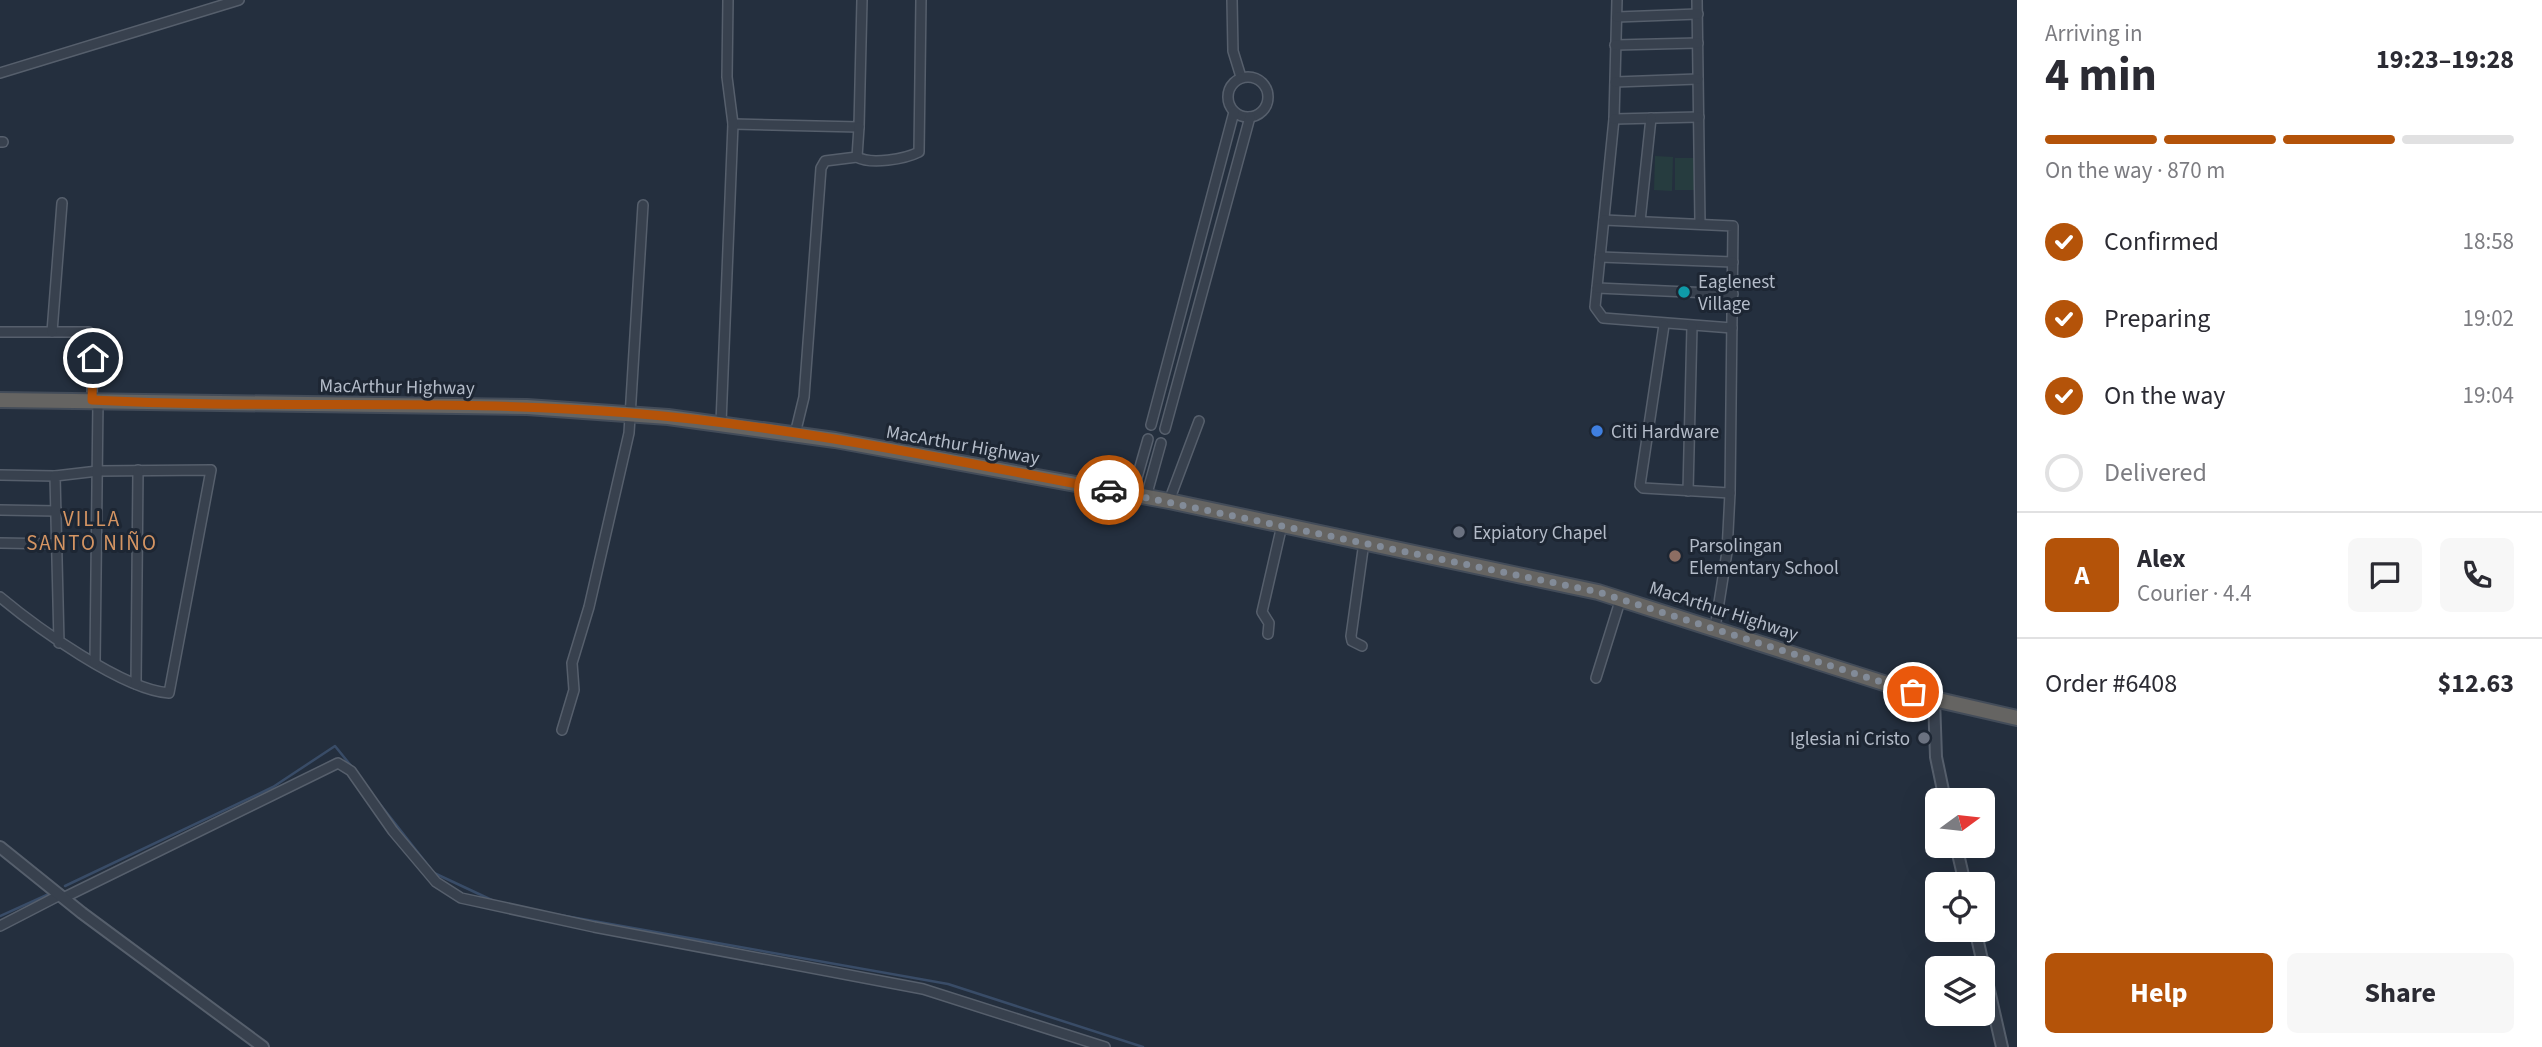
<!DOCTYPE html>
<meta charset="utf-8">
<style>
:root{--surface:#fff;--page:#f7f7f7;--text:#2b2b33;--muted:#7c7c81;--line:#e1e1e2;--accent:#b45309}
body{margin:0;font-family:"Source Sans 3",sans-serif;background:var(--page);color:var(--text);height:100vh;display:flex;flex-direction:column;font-size:26px;white-space:nowrap}
*{box-sizing:border-box;margin:0}
p{font-size:23px;color:var(--muted)}
.icon{flex:none;width:38px;height:38px;fill:none;stroke:currentColor;stroke-width:2;stroke-linecap:round;stroke-linejoin:round}
.map{position:relative;flex:1;overflow:hidden}
.details{display:flex;flex-direction:column;background:var(--surface);width:525px}
.details>*{flex:none}
.needle{width:46px;rotate:75deg}
.tools{position:absolute;left:1925px;top:788px;display:grid;gap:14px}
.tools a{display:grid;place-items:center;width:70px;height:70px;border-radius:10px;background:var(--surface);box-shadow:0 7px 28px #0002;font-size:35px}
.pin{position:absolute;display:grid;place-items:center;width:60px;height:60px;color:#fff;margin:-30px;border:4px solid #fff;border-radius:50%;box-shadow:0 2px 7px #0007}
.courier{position:absolute;display:grid;place-items:center;width:70px;height:70px;margin:-35px;border:5px solid #b45309;border-radius:50%;background:#fff;color:#222;box-shadow:0 2px 9px #0007}
.overview em{font-style:normal;font-weight:700}
.overview div{display:flex;flex-direction:column-reverse}
.overview{display:flex;align-items:center;justify-content:space-between;height:119px;padding:0 28px}
h1{font-size:46px;font-weight:700;line-height:52px}
.bar{display:grid;grid-template-columns:repeat(4,1fr);gap:10px 7px;align-content:center;height:84px;padding:0 28px}
.bar i{height:9px;border-radius:5px;background:var(--line)}
.bar .active{background:var(--accent)}
.bar p{grid-column:span 4}
.line{display:flex;align-items:center;gap:18px;padding:0 28px;border-top:2px solid var(--line)}
.line div{flex:1}
.round{display:grid;place-items:center;flex:none;width:74px;height:74px;border-radius:10px;background:var(--page)}
ol{padding:0 28px;list-style:none}
li{display:flex;align-items:center;gap:21px;height:77px}
li p{margin-inline-start:auto}
li .icon{padding:7px;border-radius:50%;background:var(--accent);color:#fff;stroke-width:4}
li:last-child{color:var(--muted)}
li i{width:38px;height:38px;border:4px solid var(--line);border-radius:50%}
.primary-button{display:flex;gap:14px;margin-top:auto;padding:14px 28px}
.primary-button a{flex:1;height:80px;border-radius:10px;background:var(--accent);color:#fff;font-size:28px;font-weight:700;line-height:80px;text-align:center}
.primary-button a+a{background:var(--page);color:var(--text)}
main{display:flex;flex:1;min-height:0}
.map>svg:first-child{display:block}
</style>
<main>
<div class="map">
<svg width="2017" height="1047" viewBox="0 0 2017 1047">
<rect width="100%" height="100%" fill="#242f3e"/>
<g fill="#263c3f">
<path d="M1655,156L1673,157L1672,191L1654,190Z"/>
<rect x="1675" y="158" width="19" height="32"/>
</g>
<g fill="none" stroke-linecap="round" stroke-linejoin="round">
<g stroke="#394c67" stroke-width="2.5">
<path d="M368,789L434,873L496,902"/>
<path d="M65,886L273,787L335,746L352,767"/>
<path d="M554,914L948,984L1143,1047"/>
<path d="M0,916L49,894"/>
</g>
<g stroke="#565f6c" stroke-width="12">
<g id="minor">
<path d="M1232,0L1233,51L1241,77"/>
<path d="M1617,0L1614,119L1595,307L1603,318L1732,328"/>
<path d="M1697,0L1700,223"/>
<path d="M1617,17L1698,14"/>
<path d="M1615,45L1698,43"/>
<path d="M0,73L239,0"/>
<circle cx="1248" cy="97" r="20"/>
<path d="M1615,82L1698,79"/>
<path d="M1614,119L1699,117"/>
<path d="M733,124L859,127L862,0"/>
<path d="M0,142H3"/>
<path d="M857,157C871,165 905,159 919,152L921,0"/>
<path d="M1604,220L1733,226L1730,493L1727,552L1715,628"/>
<path d="M1640,221L1651,118"/>
<path d="M1600,257L1733,262"/>
<path d="M1597,288L1733,294"/>
<path d="M1664,325L1640,485L1643,488L1730,493"/>
<path d="M0,332H89L93,338L92,400"/>
<path d="M52,332L62,203"/>
<path d="M721,423L733,124L727,77L728,0"/>
<path d="M1151,425L1234,112"/>
<path d="M1165,429L1250,117"/>
<path d="M795,434L804,397L821,168L825,161L857,157L859,127"/>
<path d="M0,475L55,476"/>
<path d="M1688,491L1692,326"/>
<path d="M1132,495L1148,439"/>
<path d="M1146,497L1161,443"/>
<path d="M1169,501L1199,421"/>
<path d="M0,510L57,511"/>
<path d="M0,543L58,544"/>
<path d="M0,597C36,627 123,690 169,693L211,470L98,471L55,476L59,643"/>
<path d="M1268,634L1269,623L1262,612L1282,525"/>
<path d="M1362,646L1352,641L1351,636L1364,542"/>
<path d="M95,662L98,400"/>
<path d="M1596,678L1621,598"/>
<path d="M136,684L138,470"/>
<path d="M562,730L574,690L572,663L589,607L629,433L643,205"/>
<path d="M63,898L338,763L351,771L393,831L436,882L461,898L594,927L923,989L1105,1047"/>
<path d="M0,926L60,895"/>
</g>
</g>
<g stroke="#565f6c" stroke-width="14">
<g id="tertiary">
<path d="M1934,699L1936,757L1945,800"/>
<path d="M1956,845L1965,884"/>
<path d="M0,847L82,913L263,1047"/>
<path d="M1975,929L2002,1047"/>
</g>
</g>
<g stroke="#434c59" stroke-width="18">
<path id="trunk" d="M0,400L527,407L668,417L835,440L1169,501L1598,592L1934,699L2017,718"/>
</g>
<use href="#minor" stroke="#38414e" stroke-width="9"/>
<use href="#tertiary" stroke="#38414e" stroke-width="10"/>
<use href="#trunk" stroke="#656462" stroke-width="14"/>
</g>
<g fill="none" stroke-linecap="round" stroke-linejoin="round">
<path stroke="#828b98" stroke-width="7" stroke-dasharray="0 12.6" d="M1109,490L1598,592L1913,692"/>
<path stroke="#b45309" stroke-width="9" d="M93,358L92,400C271,410 451,398 630,413C791,426 951,460 1109,490"/>
</g>
<circle fill="#0f9aa8" stroke="#1d2633" stroke-width="2.5" cx="1684" cy="292" r="7"/>
<circle fill="#3f7fe0" stroke="#1d2633" stroke-width="2.5" cx="1597" cy="431" r="7"/>
<g fill="#6b7280" stroke="#1d2633" stroke-width="2.5">
<circle cx="1459" cy="532" r="7"/>
<circle cx="1924" cy="738" r="7"/>
</g>
<circle fill="#8d6e63" stroke="#1d2633" stroke-width="2.5" cx="1675" cy="556" r="7"/>
<g text-anchor="middle" stroke-width="6" stroke-linejoin="round" paint-order="stroke">
<g font-size="19" fill="#b4bcc9" stroke="#1d2633" text-anchor="start">
<text x="1698" y="288">Eaglenest<tspan x="1698" dy="22">Village</tspan></text>
<text x="1611" y="438">Citi Hardware</text>
<text x="1473" y="539">Expiatory Chapel</text>
<text x="1689" y="552">Parsolingan<tspan x="1689" dy="22">Elementary School</tspan></text>
<text x="1910" y="745" text-anchor="end">Iglesia ni Cristo</text>
</g>
<g font-size="19" fill="#b4bcc9" stroke="#1d2633">
<text transform="translate(397 386) rotate(1)" y="7">MacArthur Highway</text>
<text transform="translate(963 444) rotate(10)" y="7">MacArthur Highway</text>
<text transform="translate(1724 610) rotate(18)" y="7">MacArthur Highway</text>
</g>
<g font-size="21" letter-spacing="2" fill="#d59563" stroke="#1d2633">
<text x="92" y="526">VILLA<tspan x="92" dy="24">SANTO NIÑO</tspan></text>
</g>
</g>
</svg>
<div class="tools">
<a><svg class="needle" viewBox="-14 -14 28 28"><path d="M0-13l5 13h-10z" fill="#e53935"/><path d="M0 13l5-13h-10z" fill="#7c7c81"/></svg></a>
<a><svg class="icon" aria-label="locate" viewBox="0 0 24 24"><circle cx="12" cy="12" r="6"/><path d="M12 2v4M12 18v4M2 12h4M18 12h4"/></svg></a>
<a><svg class="icon" aria-label="layers" viewBox="0 0 24 24"><path d="M12 4l9 5-9 5-9-5zM3 14l9 5 9-5"/></svg></a>
</div>
<div class="pin" style="left:1913px;top:692px;background:#ea580c"><svg class="icon" aria-label="bag" viewBox="0 0 24 24"><path d="M5 8h14l-1 12H6zM9 8a3 3 0 0 1 6 0"/></svg></div>
<div class="pin" style="left:93px;top:358px;background:#1f2937"><svg class="icon" aria-label="home" viewBox="0 0 24 24"><path d="M3 11l9-7 9 7M6 9v11h12V9"/></svg></div>
<div class="courier" style="left:1109px;top:490px"><svg class="icon" aria-label="car" viewBox="0 0 24 24"><path d="M5 17H2v-5l4-1 3-4h7l3 4 3 1v5h-3M9 17h6M6 11h13"/><circle cx="7" cy="17" r="2"/><circle cx="17" cy="17" r="2"/></svg></div>
</div>
<section class="details">
<div class="overview"><div><h1>4 min</h1><p>Arriving in</p></div><em>19:23–19:28</em></div>
<div class="bar"><i class="active"></i><i class="active"></i><i class="active"></i><i></i><p>On the way · 870 m</p></div>
<ol>
<li><svg class="icon" aria-label="check" viewBox="0 0 24 24"><path d="M5 12l5 5 9-10"/></svg>Confirmed<p>18:58</p></li>
<li><svg class="icon" aria-label="check" viewBox="0 0 24 24"><path d="M5 12l5 5 9-10"/></svg>Preparing<p>19:02</p></li>
<li><svg class="icon" aria-label="check" viewBox="0 0 24 24"><path d="M5 12l5 5 9-10"/></svg>On the way<p>19:04</p></li>
<li><i></i>Delivered</li>
</ol>
<div class="line" style="height:126px"><b class="round" style="background:var(--accent);color:#fff">A</b><div><b>Alex</b><p>Courier · 4.4</p></div><a class="round"><svg class="icon" aria-label="chat" viewBox="0 0 24 24"><path d="M4 5h16v11H9l-5 4z"/></svg></a><a class="round"><svg class="icon" aria-label="phone" viewBox="0 0 24 24"><path d="M5 4h4l2 5-3 2q2 4 5 5l2-3 5 2v4C11 20 4 13 5 4z"/></svg></a></div>
<div class="line" style="height:91px"><div>Order #6408</div><b>$12.63</b></div>
<div class="primary-button"><a>Help</a><a>Share</a></div>
</section>
</main>
